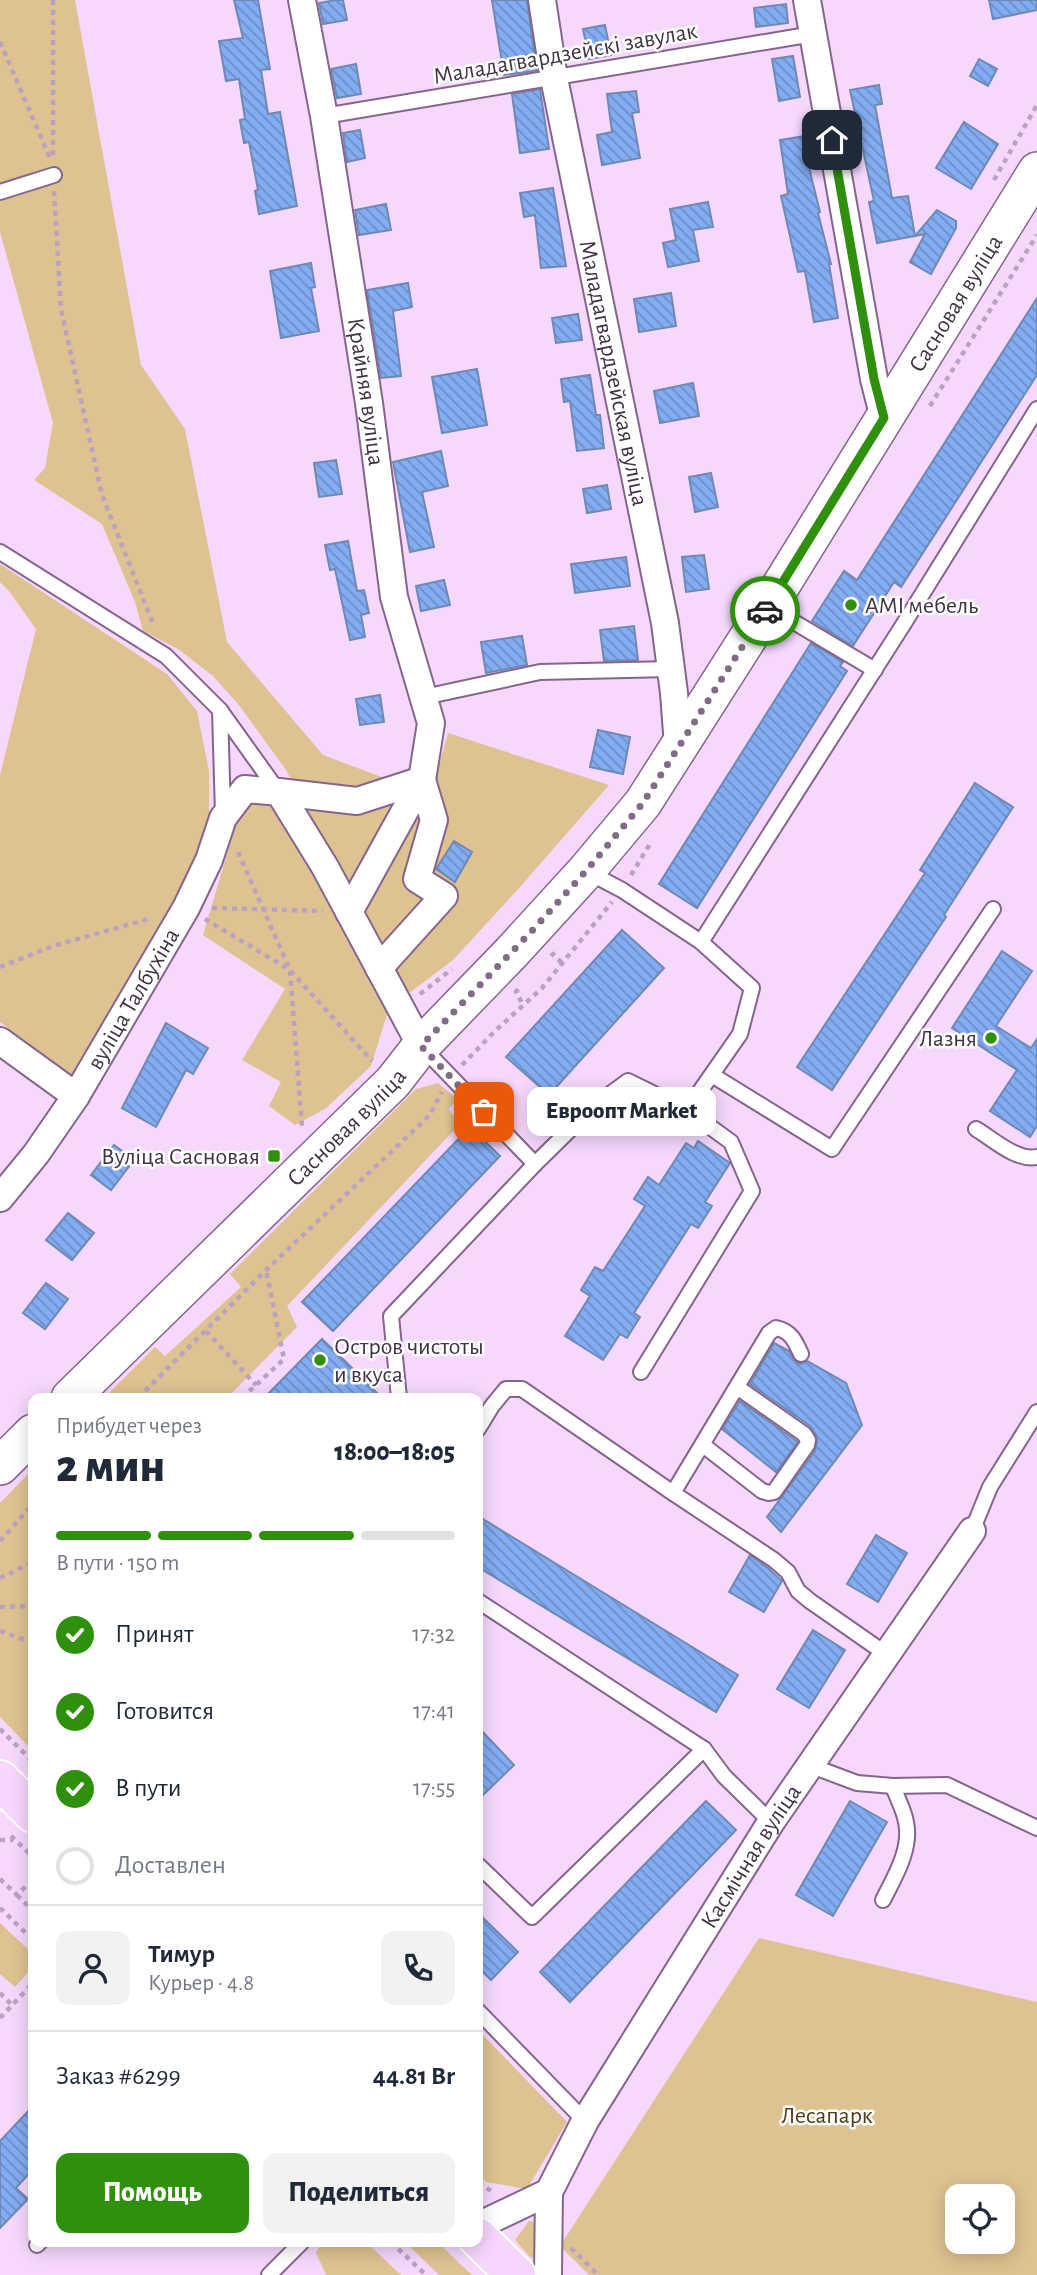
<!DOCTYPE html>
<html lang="ru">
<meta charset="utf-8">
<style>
:root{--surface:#fff;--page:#f2f2f3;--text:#1f2937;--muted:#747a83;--line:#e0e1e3;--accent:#2e900c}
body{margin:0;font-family:"Alegreya Sans",sans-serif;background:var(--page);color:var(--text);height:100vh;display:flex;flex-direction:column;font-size:26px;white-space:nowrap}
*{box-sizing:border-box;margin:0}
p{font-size:23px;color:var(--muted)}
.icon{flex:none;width:38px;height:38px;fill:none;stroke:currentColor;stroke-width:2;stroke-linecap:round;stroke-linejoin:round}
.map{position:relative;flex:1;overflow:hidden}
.panel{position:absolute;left:28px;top:1393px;width:455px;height:854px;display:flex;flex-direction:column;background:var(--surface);border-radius:14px;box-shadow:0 4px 18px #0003}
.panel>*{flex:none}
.tools{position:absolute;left:945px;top:2184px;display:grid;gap:14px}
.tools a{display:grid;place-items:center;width:70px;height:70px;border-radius:14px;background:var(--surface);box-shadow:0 4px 18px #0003;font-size:35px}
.pin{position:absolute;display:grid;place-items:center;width:60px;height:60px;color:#fff;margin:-30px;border-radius:14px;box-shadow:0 4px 10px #0006}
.courier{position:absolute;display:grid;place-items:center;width:70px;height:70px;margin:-35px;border:5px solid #2e900c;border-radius:50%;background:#fff;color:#222;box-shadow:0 2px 9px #0007}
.bubble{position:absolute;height:49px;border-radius:14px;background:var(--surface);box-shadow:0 4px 18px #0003;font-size:23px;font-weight:800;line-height:49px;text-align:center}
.overview em{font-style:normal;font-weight:800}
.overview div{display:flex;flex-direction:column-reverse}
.overview{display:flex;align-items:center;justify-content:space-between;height:119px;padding:0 28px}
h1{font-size:46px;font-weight:800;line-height:52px}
.bar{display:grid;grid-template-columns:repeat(4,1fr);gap:10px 7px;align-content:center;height:84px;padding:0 28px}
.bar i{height:9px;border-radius:5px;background:var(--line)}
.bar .on{background:var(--accent)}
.bar p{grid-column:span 4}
.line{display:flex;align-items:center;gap:18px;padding:0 28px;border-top:2px solid var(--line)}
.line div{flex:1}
.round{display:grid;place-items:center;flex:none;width:74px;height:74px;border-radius:14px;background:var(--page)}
ol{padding:0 28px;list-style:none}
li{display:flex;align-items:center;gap:21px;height:77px}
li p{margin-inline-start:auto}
li .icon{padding:7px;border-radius:50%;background:var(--accent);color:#fff;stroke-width:4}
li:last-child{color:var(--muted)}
li i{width:38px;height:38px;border:4px solid var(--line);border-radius:50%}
.button{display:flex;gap:14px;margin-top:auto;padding:14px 28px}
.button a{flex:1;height:80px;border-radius:14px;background:var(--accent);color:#fff;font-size:28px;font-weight:800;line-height:80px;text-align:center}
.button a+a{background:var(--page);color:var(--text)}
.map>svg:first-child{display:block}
</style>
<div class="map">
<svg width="1037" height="2275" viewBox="0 0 1037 2275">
<defs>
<pattern id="building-back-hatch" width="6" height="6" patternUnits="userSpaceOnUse" patternTransform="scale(1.75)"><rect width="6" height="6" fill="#83adf3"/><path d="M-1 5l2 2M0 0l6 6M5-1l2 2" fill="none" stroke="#6d8dc7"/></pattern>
</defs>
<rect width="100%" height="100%" fill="#f5d8fc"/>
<g fill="#dfc291" fill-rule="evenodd">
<path d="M0,0H75L141,365L185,429L227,642L323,755L384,778L411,771L438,769L448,733L609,785L520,887L453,960L408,994L286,770L239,705L213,676L178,649L143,631L135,602L102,524L34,480L45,468L53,423L0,232Z"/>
<path d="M0,564L167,674L197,711L209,771V822L181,895L74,1077L0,1022V775L36,629L9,591L0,582Z"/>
<path d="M247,801L273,804L389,1008L371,1066L325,1109L295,1125L269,1106L281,1082L242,1060L285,989L203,935L238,817Z"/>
<path d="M438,1083L457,1099L449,1109L459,1125L287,1306L297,1327L227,1398H104L155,1347L165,1356L241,1287L230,1274L416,1089Z"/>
<path d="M33,1469V1751L0,1717V1503Z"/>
<path d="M0,1923L33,1954V1967L15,1987L0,1974Z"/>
<path d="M759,1938L1037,2002V2275H589L560,2246ZM957,2196H1003V2242H957Z"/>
<path d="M478,2030L567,2122L527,2189L486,2182L478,2173Z"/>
<path d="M529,2221L538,2222V2254L534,2258L530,2257L515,2240Z"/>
<path d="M322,2242H366L401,2275H326L316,2253Z"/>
<path d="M405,2242H437L472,2275H439Z"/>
</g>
<g fill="url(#building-back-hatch)" stroke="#6f89b4" stroke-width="2">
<path d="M234,0H258L270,69L261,70L268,114L280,112L297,206L259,214L255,191L258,190L249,142L244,143L240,120L245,119L239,79L226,81L219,41L243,38Z"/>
<path d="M336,0H343L347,20L323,24L319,3Z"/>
<path d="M492,0H527L537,71L504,75Z"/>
<path d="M989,0H1037V10L993,19Z"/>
<path d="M786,4L788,23L756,27L754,8Z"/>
<path d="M605,25L611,55L589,59L583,29Z"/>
<path d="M793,56L800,97L779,101L772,59Z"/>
<path d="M979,59L997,69L988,86L970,76Z"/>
<path d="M356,64L361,94L337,98L331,69Z"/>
<path d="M879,85L882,104L875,105L892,198L908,196L915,236L877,243L869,202L874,201L850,90Z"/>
<path d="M540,89L549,149L520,153L512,94Z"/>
<path d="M636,91L639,112L632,113L640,158L602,165L597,135L612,132L607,94Z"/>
<path d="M964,122L998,144L971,189L936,168Z"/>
<path d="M360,130L365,158L347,162L343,133Z"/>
<path d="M805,136L811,176L820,212L818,213L831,264H829L838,318L814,322L805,271L798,272L781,196L788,194L780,140Z"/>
<path d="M553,188L566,266L541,268L535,215L524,217L520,193Z"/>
<path d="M708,202L713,227L693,230L699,261L668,267L663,243L676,240L670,209Z"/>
<path d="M386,204L391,230L359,235L355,210Z"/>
<path d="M937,210L956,221V228L931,274L910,262L925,234L915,236Z"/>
<path d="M311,263L315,287L311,288L319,331L281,338L270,271Z"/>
<path d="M408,283L412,307L393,311L401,376L381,378L367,290Z"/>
<path d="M671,293L676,326L639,332L634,299Z"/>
<path d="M1037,298V375L901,587L894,582L853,646L812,621L844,571L857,580Z"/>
<path d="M578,314L582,340L556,343L552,318Z"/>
<path d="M477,369L487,425L442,433L432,377Z"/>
<path d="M590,375L596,415H600L604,448L577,451L570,401L564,402L561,379Z"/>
<path d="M693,383L699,416L660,423L654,391Z"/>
<path d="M441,451L448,486L422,492L434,547L410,552L393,462Z"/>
<path d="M336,460L342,494L319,497L314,463Z"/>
<path d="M711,473L718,507L695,512L689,477Z"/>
<path d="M607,485L611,509L587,513L583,489Z"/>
<path d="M348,541L357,591L364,590L369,613L361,615L365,637L350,640L335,569L330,570L325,545Z"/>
<path d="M704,555L709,589L686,592L682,557Z"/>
<path d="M626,557L630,586L575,593L571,564Z"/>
<path d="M444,580L450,605L421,611L416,586Z"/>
<path d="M634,626L638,660L604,661L600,630Z"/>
<path d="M522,636L527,665L486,673L481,642Z"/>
<path d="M811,643L843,662L840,666L847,671L697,908L659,884Z"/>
<path d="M380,695L384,722L360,725L356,699Z"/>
<path d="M598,730L630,737L623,774L590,767Z"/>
<path d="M975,783L1013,807L944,915L946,917L832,1090L797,1067L925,873L920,870Z"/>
<path d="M454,841L472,852L455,882L436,869Z"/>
<path d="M622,930L664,968L549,1095L506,1057Z"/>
<path d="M1002,951L1032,971L996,1026L1031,1048L1037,1039V1126L1030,1137L990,1111L1017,1070L952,1028Z"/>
<path d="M166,1023L208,1048L193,1074L186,1070L156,1127L122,1108Z"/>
<path d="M470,1127L500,1156L333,1331L302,1302Z"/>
<path d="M698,1141L730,1163L705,1202L712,1206L698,1228L691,1224L634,1313L640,1317L627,1338L620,1334L603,1360L565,1336L590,1296L581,1290L595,1267L603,1271L645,1206L634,1199L648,1177L659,1185L686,1143L694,1148Z"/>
<path d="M114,1145L134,1160L111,1190L91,1175Z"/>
<path d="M68,1213L94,1233L72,1260L46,1240Z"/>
<path d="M46,1283L68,1299L45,1329L23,1313Z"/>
<path d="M322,1339L347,1363L382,1398H264Z"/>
<path d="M774,1343L789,1351L796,1362L801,1364L807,1361L846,1383L862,1425L781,1532L767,1517L815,1451L817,1441L816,1435L810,1426L750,1384Z"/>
<path d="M740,1401L798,1442L776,1472L722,1429Z"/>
<path d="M478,1516L738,1675L716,1712L478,1567Z"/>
<path d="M876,1535L907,1553L878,1602L847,1584Z"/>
<path d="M750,1555L768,1568L782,1581L764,1612L729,1592Z"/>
<path d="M813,1630L845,1650L809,1708L777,1689Z"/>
<path d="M478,1727L514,1765L478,1800Z"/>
<path d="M706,1801L736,1830L570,2002L540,1972Z"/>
<path d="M850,1801L887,1822L833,1916L796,1895Z"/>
<path d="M478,1913L518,1952L491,1980L478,1967Z"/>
<path d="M33,2106V2169L16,2188L28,2199L0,2228V2141Z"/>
</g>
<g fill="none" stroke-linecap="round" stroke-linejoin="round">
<g stroke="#85648d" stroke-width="18">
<g id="service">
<path d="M324,116L813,34"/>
<path d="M0,192L54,175"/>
<path d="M0,552L166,656L220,710L278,791"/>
<path d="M767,608L794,622L875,670"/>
<path d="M424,697L540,672L671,669"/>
<path d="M220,710L223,814"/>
<path d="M586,871L622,890L701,942L752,988L740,1034L687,1110"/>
<path d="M701,942L903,625L1037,409"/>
<path d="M422,1047L535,1164L594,1106L628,1081L687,1110L731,1142L752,1191L641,1372"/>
<path d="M712,1075L832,1149L993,909"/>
<path d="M976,1129C993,1139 1016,1161 1037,1157"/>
<path d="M399,1398L391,1316L535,1164"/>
<path d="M478,1429L492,1406L506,1389H522L673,1493L769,1333L776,1328C791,1331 795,1341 801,1354"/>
<path d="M703,1445L762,1491L769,1493L774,1492L807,1445L808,1440L804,1434L737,1387"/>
<path d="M673,1493L774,1560L788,1572L798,1591L810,1601L886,1654"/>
<path d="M972,1531L990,1487L1037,1412"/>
<path d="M478,1601L704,1749L724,1776L771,1822"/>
<path d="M809,1765L857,1783L893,1786L947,1785L1037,1828"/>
<path d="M478,1865L532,1917L704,1749"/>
<path d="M883,1900C894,1878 912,1849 906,1822C904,1810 897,1798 893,1786"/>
<path d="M478,2011L585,2121"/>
<path d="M37,2245L40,2242"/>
<path d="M269,2275L302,2242"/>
</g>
</g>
<g stroke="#85648d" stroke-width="30">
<g id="minor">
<path id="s1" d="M302,0L324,116L369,403L394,597L431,723L422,780L349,912"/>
<path id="s2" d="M542,0L554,78L665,623L674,693L678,746"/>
<path d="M807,0L874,379L884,418"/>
<path d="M279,792L357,801L422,780L434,820L417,879L444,896L379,968"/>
<path d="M0,1041L76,1096"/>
<path id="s3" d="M0,1198L36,1154L76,1096L186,908L209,860L223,818L245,789L279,792L325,867L421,1046"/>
<path id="s4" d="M549,2192L585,2121L771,1822L972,1531"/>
<path d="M478,2223L486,2222L549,2192L548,2275"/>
</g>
</g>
<g stroke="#85648d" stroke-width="40">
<g id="secondary">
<path id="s5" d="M70,1398L393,1082L421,1046L511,953L586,871L643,803L767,608L1037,171"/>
<path d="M0,1466L33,1433"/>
</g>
</g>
<g stroke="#fff" stroke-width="42">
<g id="primary">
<path d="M0,1780L33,1813"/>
<path d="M478,2238L516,2275"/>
</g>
</g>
<g stroke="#baa2c0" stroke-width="4.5" stroke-dasharray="5 5" stroke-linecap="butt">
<path d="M53,0V160"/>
<path d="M0,42L50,158"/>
<path d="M994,180L1037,105"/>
<path d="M54,191L61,309L102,495L154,626"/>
<path d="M930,406L1037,235"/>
<path d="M238,852L290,970L302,1127"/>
<path d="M631,875L650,844"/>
<path d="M212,908L323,911"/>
<path d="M205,919L290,970L372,1061"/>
<path d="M551,956L553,954L563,964"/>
<path d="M0,967L53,946L152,918"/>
<path d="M518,989L516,992L523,1005"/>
<path d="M420,994L452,969"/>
<path d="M462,1065L495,1031L542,988L612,902"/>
<path d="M206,1331L256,1385"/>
<path d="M138,1398L266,1270L429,1116L442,1092"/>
<path d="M242,1398L284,1359L266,1270"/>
<path d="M0,1541L33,1504"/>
<path d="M0,1578L33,1562"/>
<path d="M0,1607L33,1606"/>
<path d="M0,1631L33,1643"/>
<path d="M0,1729L33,1762"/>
<path d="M11,1836L33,1857"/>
<path d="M0,1840H13"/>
<path d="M0,1879L17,1895L33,1879"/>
<path d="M17,1895L33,1911"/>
<path d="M0,1908L33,1940"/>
<path d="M0,1993L12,2005"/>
<path d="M0,2018L33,1983"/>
<path d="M478,2183L495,2193"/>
<path d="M391,2242L426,2275"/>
<path d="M571,2248L598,2275"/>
</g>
<use href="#service" stroke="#fff" stroke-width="14"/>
<use href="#minor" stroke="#fff" stroke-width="26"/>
<use href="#secondary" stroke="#fff" stroke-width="37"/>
<use href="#primary" stroke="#f6d6fd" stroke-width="38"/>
</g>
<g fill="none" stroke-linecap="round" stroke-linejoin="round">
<path stroke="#806d85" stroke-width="7" stroke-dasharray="0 12.6" d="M484,1112L421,1046L530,933L586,871L643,803L765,611"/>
<path stroke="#2e900c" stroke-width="9" d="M765,611L884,418L874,379L832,140"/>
</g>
<g fill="#2e900c" stroke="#fff" stroke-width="2.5">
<circle cx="851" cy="605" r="7"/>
<circle cx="991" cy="1038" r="7"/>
<rect x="267" y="1149" width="14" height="14" rx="3.5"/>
<circle cx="320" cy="1360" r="7"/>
</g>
<g text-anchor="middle" stroke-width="5" stroke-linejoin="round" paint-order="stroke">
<g font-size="24" fill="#413345" stroke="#fff">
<text transform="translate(565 53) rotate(-10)" y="8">Маладагвардзейскі завулак</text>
<text dy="8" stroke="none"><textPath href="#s5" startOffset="1416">Сасновая вуліца</textPath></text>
<text dy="8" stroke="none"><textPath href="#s2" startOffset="380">Маладагвардзейская вуліца</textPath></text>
<text dy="8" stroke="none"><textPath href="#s1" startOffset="397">Крайняя вуліца</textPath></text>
<text dy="8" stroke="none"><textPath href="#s3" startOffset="240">вуліца Талбухіна</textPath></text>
<text dy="8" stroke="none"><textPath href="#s5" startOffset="387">Сасновая вуліца</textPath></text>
<text dy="8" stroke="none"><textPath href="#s4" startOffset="392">Касмічная вуліца</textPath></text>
</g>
<g font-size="24" fill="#413345" stroke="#fff" text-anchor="start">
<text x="865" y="613">AMI мебель</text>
<text x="977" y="1046" text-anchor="end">Лазня</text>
<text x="260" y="1164" text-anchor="end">Вуліца Сасновая</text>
<text x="334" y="1354">Остров чистоты<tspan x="334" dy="28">и вкуса</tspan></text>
</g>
<g font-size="24" fill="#4f3c1a" stroke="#fff">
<text x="827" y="2123">Лесапарк</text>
</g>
</g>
</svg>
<div class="tools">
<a><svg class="icon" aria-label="locate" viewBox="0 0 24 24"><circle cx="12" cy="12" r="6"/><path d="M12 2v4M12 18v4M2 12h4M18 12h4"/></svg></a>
</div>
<div class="pin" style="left:484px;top:1112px;background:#ea580c"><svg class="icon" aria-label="bag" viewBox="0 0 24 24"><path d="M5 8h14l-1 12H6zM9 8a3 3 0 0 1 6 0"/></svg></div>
<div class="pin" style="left:832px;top:140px;background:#1f2937"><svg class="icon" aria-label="home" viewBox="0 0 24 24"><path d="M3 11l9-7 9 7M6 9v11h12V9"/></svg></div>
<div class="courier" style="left:765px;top:611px"><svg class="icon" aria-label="car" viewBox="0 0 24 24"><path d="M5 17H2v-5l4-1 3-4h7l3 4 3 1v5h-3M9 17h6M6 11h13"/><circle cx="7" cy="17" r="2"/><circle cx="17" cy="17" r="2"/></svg></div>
<div class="bubble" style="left:527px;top:1087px;width:189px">Евроопт Market</div>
<section class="panel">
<div class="overview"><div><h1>2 мин</h1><p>Прибудет через</p></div><em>18:00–18:05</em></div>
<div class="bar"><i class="on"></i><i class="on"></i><i class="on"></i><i></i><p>В пути · 150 m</p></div>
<ol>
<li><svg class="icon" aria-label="check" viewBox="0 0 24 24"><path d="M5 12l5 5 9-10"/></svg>Принят<p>17:32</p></li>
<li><svg class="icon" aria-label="check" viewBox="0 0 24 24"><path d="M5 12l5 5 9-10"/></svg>Готовится<p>17:41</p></li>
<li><svg class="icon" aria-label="check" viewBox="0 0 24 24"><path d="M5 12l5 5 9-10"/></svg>В пути<p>17:55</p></li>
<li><i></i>Доставлен</li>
</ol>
<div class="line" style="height:126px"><a class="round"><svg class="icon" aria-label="person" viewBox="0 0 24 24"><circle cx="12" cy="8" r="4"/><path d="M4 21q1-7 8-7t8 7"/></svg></a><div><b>Тимур</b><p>Курьер · 4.8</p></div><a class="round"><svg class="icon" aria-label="phone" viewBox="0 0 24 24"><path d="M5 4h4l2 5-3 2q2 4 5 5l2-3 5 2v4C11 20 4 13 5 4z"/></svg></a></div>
<div class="line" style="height:91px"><div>Заказ #6299</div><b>44.81 Br</b></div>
<div class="button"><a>Помощь</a><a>Поделиться</a></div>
</section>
</div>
